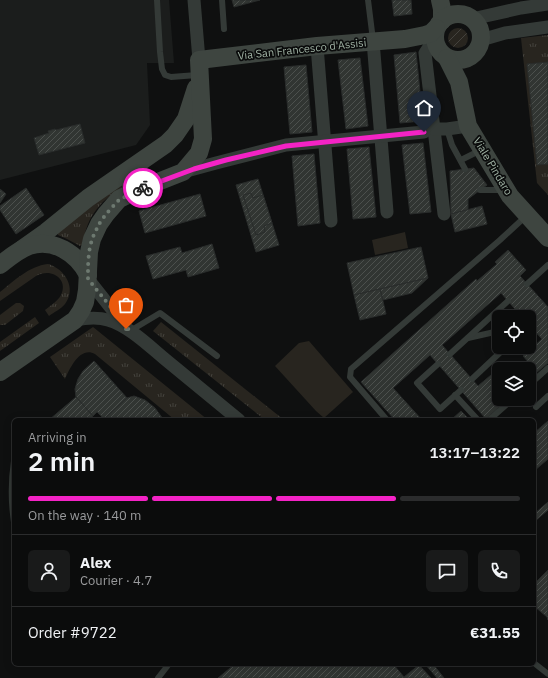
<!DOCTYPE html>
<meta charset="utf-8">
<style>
:root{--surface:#0b0c0c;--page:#191a1a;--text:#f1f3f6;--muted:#9a9b9d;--line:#2b2c2d;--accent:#f423c5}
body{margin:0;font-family:"IBM Plex Sans",sans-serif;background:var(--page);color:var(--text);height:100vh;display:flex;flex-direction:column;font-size:15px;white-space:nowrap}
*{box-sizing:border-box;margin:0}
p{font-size:13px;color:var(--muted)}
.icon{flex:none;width:22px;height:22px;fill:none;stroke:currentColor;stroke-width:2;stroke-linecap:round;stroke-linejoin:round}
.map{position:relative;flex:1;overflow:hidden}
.sheet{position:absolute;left:12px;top:418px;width:524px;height:248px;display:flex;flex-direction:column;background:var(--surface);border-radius:6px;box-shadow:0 2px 10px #0003,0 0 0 1px var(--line)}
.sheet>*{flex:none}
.controls{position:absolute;left:492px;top:310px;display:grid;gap:8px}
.controls a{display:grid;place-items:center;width:44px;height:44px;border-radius:6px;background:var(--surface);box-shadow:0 2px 10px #0003,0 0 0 1px var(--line);font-size:20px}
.pin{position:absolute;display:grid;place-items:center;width:34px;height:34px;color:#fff;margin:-41px -17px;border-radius:50% 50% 50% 0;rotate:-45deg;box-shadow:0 0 4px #0007}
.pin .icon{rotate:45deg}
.courier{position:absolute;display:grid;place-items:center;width:40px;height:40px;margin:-20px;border:3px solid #f423c5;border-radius:50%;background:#fff;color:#222;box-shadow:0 1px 5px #0007}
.overview em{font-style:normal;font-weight:600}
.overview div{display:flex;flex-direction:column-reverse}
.overview{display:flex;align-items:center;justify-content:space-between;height:68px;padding:0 16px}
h1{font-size:26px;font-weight:600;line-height:30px}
.bar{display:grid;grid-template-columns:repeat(4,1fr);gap:6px 4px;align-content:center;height:48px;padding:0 16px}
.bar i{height:5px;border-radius:3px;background:var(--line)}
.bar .on{background:var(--accent)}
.bar p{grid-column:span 4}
.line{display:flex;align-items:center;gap:10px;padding:0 16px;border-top:1px solid var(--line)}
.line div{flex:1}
.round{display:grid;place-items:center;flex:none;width:42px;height:42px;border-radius:6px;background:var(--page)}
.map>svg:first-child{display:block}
</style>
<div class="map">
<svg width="548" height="678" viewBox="0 0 548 678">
<defs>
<pattern id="grass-tufts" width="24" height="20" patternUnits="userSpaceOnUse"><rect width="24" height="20" fill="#28251f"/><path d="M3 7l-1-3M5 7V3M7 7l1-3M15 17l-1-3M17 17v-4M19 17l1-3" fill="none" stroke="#44423d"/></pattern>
<pattern id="garden-furrows" width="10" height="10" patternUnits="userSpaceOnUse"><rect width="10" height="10" fill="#28251f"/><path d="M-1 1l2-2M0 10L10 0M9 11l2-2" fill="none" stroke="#44423d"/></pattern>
<pattern id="building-hatch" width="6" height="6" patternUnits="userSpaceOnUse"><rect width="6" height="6" fill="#313532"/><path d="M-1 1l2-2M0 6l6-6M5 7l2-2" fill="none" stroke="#4c504d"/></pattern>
</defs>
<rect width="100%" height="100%" fill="#0f1010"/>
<path fill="#1b1d1c" d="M0,0H169L174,63H147L150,125L136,145L0,180Z"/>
<g fill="url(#grass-tufts)">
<path d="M548,35V195L537,183L521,38Z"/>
<path d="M131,178L133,182C114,190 96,205 88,224C85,231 84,238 82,245L80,246L67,239L58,235V233L110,190Z"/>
<path d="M48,264C65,269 77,288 65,304C61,309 54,312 49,316L45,310C50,306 58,301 61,295C69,279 51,267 36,276L0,301V292C14,281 29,266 48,264Z"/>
<path d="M16,303H20L24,306L23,311L5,325H0V315Z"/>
<path d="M35,317L39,323L0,351V342Z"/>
<path d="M161,322L284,420H265L153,331Z"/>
<path d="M93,327L208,420H175L95,354C80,346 70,368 65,379L50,357Z"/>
</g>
<circle fill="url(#garden-furrows)" cx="458" cy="38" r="10"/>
<g fill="#28251f">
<path d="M405,232L408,248L375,255L372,240Z"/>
<path d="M309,341L353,392L324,418L316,411L275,366L299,343Z"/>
</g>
<g fill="url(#building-hatch)" stroke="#292c2b">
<path d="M232,0H260L234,7Z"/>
<path d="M392,0H411L412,14L394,16Z"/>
<path d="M416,52L423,121L400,123L394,55Z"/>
<path d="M360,58L368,126L346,129L338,60Z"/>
<path d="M548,62V164L537,165L527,64Z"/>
<path d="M306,65L312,132L290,134L284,67Z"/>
<path d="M80,124L85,143L39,155L34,138L49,133L48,131L55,129L56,130Z"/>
<path d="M423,143L431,212L410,214L402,145Z"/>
<path d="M369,147L376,217L353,219L347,149Z"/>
<path d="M314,154L320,223L298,226L292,156Z"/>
<path d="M474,168L487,185L468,199V210L451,214L450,171Z"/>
<path d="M258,179L279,245L256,252L236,185Z"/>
<path d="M26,188L44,215L16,234L0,210V206Z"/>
<path d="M0,189L6,194L0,203Z"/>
<path d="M251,193L253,198L263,195L272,223L264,226L265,232L256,235L243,195Z"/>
<path d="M200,194L206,216L145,233L139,211Z"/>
<path d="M482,206L487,224L455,232L451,214Z"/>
<path d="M212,244L219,268L188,277L186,270L153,279L146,256L180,247L182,253Z"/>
<path d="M421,247L428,278L354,295L347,263Z"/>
<path d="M508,250L526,270L520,276L548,307V363L536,373L535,371L529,376V369H524L530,364L523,356L542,339L529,325V317H522L501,293L442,345L478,386L504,364L508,369H499V399H508L486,419L430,355L393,388L422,420H395L361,382L476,279L477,281L497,264L495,262Z"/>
<path d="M428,278L412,293L383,300L380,289Z"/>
<path d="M380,289L386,314L360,320L354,295Z"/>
<path d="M94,361L127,398L104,419L97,412L93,416L76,397L75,389L78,379L83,371Z"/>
<path d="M134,396L145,400L155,408L163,419L162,420H105L104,419L127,398Z"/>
<path d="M76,397L93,416L89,420H49Z"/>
<path d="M461,411L470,420H451Z"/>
<path d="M548,421V459L534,471V433Z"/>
<path d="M548,502V510L534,522V514Z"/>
<path d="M548,570V620L547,617L534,606V583L536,582Z"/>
<path d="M235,664H393L404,677L419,665L431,678H218Z"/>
<path d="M425,664H433L444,678H437Z"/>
</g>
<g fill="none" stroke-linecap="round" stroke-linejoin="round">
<g stroke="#343a37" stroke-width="6">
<path d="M157,0L160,52L162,69L165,75L171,77L197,75"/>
<path d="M222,0L224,29"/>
<path d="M368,0L373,40"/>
<path d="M447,129L452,145L465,169"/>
<path d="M461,160L481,150"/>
<path d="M480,190H503"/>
<path d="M527,284L548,265"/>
<path d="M130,331L160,313L217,356"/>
<path d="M468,338L499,331"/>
<path d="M450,354L508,301"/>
<path d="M438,364L417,383L440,409L461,390"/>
<path d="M472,379L506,347"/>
<path d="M529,385L548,368"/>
<path d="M455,395L478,420"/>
<path d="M536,407L548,396"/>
<path d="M387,420L350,377L351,369L500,240L526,216"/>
<path d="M489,420L513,399"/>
<path d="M14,461C11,481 11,502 14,522"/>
<path d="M534,663L548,674"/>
<path d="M158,678L169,664"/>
</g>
<g stroke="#343a37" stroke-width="13">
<path d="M194,0L199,60"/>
<path d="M472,19L521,8L548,4"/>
<path d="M481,40L505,33L548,27"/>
<path d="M373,41L387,212"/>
<path d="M317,46L331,221"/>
<path d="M429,47L425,53L444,214"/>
<path d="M434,129H447L468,126"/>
<path d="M183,172L216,163L286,145L424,132"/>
<path d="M88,279L126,327"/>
<path d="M75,320C86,318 98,317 108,320C129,326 149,346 166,360C190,380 215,400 239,420"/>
</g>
<g stroke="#3e4540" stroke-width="18">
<path d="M440,0L442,9V21"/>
<circle cx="458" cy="37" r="23"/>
<path d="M447,58L459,82L468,126L510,196L548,238"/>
<path d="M22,249L46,232L88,198L166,144L175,135L186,119L196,88"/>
<path d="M0,265C9,258 18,250 29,246C53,238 77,253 88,275"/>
<path d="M0,372L75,320L81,311L85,302L87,290L89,252L92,239L99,224L106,214L119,199L140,189L183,172L199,153L203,139L199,60L317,46L405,39L425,35L431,33L436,28"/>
</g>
</g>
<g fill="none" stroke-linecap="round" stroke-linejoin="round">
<path stroke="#6d7970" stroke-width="4" stroke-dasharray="0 7.2" d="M126,329L130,331L88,279V266L89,252L92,239L99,224L106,214L119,200L143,188"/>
<path stroke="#f423c5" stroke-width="5" d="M143,188L194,169L226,160L286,146L424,132"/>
</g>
<g text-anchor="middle" stroke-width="3.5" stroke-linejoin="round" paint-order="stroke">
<g font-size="11" fill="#a0b2a4" stroke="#0a0b0b">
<text transform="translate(302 49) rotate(-6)" y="4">Via San Francesco d'Assisi</text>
<text transform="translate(493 166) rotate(59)" y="4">Viale Pindaro</text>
</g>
</g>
</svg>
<div class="controls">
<a><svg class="icon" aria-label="locate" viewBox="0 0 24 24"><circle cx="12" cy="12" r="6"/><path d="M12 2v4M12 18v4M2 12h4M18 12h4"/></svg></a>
<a><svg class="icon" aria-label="layers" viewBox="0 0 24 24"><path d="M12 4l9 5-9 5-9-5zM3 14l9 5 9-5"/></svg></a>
</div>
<div class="pin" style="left:126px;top:329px;background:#ea580c"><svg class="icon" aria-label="bag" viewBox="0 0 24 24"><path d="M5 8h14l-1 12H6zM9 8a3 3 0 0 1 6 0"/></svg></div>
<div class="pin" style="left:424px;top:132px;background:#1f2937"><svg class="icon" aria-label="home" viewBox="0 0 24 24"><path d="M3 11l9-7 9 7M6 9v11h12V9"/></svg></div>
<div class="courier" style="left:143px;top:188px"><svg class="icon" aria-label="bike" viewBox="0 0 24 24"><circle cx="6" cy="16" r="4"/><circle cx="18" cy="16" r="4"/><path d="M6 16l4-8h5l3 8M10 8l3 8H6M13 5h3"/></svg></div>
<section class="sheet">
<div class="overview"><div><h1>2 min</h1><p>Arriving in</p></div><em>13:17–13:22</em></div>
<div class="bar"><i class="on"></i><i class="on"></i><i class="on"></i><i></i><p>On the way · 140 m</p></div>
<div class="line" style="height:72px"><a class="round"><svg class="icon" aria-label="person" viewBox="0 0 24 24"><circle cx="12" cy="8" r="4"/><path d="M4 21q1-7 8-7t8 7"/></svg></a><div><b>Alex</b><p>Courier · 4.7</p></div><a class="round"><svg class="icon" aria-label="chat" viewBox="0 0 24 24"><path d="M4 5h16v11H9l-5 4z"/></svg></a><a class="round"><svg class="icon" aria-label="phone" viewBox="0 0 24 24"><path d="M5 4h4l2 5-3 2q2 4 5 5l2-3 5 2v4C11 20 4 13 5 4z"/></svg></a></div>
<div class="line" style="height:52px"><div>Order #9722</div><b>€31.55</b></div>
</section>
</div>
